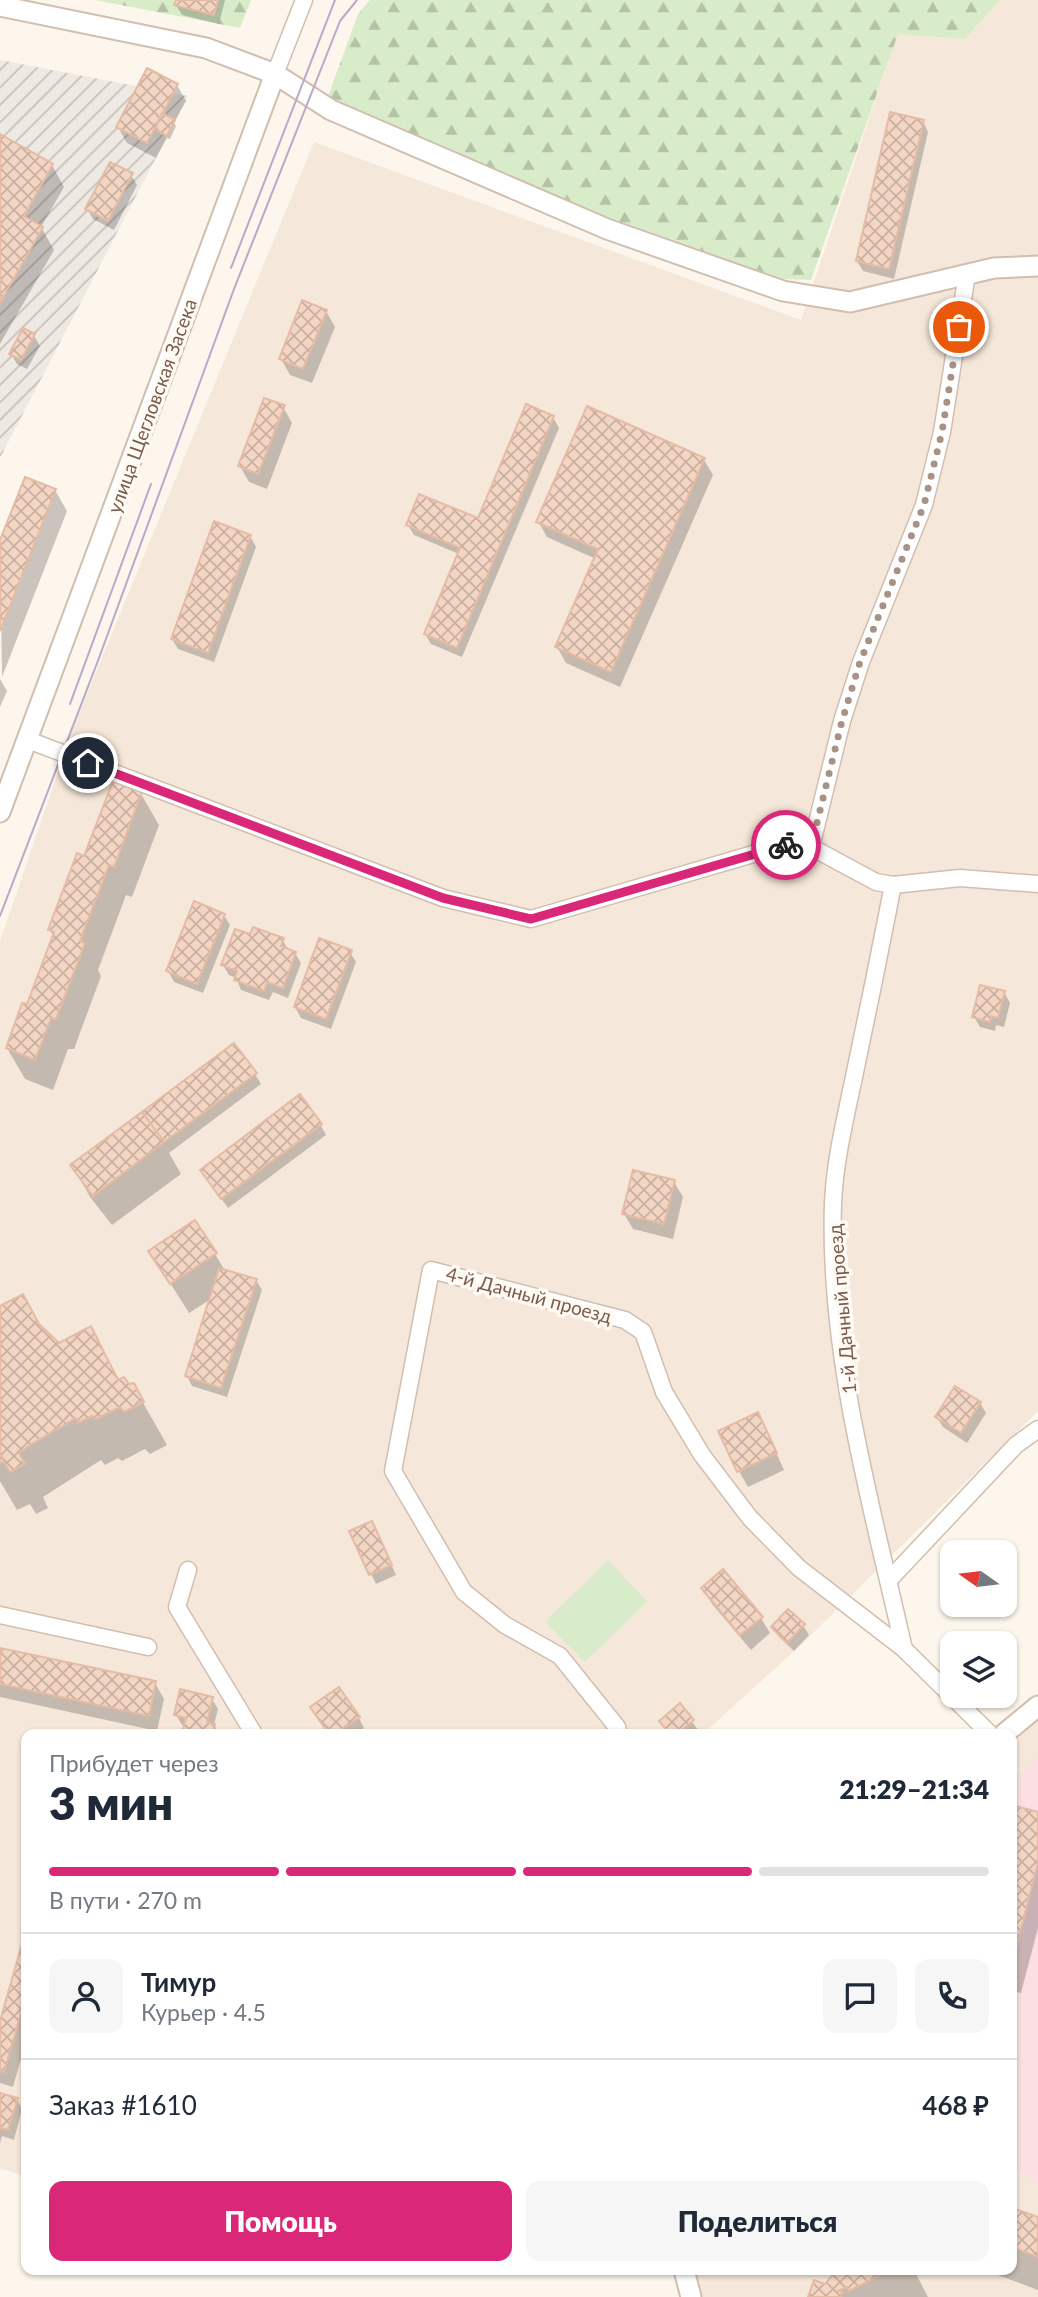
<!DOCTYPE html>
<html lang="ru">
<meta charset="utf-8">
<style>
:root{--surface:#fff;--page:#f6f6f7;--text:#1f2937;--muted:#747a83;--line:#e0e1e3;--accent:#db2777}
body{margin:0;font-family:Lato,sans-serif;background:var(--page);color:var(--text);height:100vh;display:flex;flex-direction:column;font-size:26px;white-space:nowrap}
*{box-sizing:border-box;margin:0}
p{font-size:23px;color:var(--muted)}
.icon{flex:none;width:38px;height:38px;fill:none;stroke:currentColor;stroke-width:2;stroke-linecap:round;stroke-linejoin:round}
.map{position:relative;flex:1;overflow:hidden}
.side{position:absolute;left:21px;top:1729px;width:996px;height:546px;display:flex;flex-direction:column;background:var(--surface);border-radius:14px;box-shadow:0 2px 5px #0004}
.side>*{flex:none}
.needle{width:46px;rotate:284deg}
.controls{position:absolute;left:940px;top:1540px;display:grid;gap:14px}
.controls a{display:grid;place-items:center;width:77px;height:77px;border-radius:14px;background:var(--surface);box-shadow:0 2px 5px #0004;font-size:35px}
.pin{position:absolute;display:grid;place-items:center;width:60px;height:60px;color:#fff;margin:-30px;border:4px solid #fff;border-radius:50%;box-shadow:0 2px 7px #0007}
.courier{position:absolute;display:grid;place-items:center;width:70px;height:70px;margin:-35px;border:5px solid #db2777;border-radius:50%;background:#fff;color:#222;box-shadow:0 2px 9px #0007}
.headline em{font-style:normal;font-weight:800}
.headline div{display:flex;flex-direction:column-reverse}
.headline{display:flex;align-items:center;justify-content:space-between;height:119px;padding:0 28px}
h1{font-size:46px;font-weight:800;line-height:52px}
.bar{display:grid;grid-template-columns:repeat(4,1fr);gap:10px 7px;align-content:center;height:84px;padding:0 28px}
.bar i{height:9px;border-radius:5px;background:var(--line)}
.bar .active{background:var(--accent)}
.bar p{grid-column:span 4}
.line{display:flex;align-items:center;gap:18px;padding:0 28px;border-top:2px solid var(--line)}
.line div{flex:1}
.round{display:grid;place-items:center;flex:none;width:74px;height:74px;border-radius:14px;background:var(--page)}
.cta{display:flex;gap:14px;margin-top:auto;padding:14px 28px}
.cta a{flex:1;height:80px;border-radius:14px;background:var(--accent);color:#fff;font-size:28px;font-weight:800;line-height:80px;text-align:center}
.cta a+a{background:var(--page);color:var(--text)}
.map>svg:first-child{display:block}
</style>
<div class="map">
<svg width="1038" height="2297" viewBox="0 0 1038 2297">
<defs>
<pattern id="industrial-furrows" width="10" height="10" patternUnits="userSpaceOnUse" patternTransform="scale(1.75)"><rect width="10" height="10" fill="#efe9e4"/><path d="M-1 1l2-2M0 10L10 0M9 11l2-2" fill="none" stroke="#c7c0bb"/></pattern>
<pattern id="forest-firs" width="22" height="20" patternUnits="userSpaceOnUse" patternTransform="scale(1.75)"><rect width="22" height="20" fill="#d8ecc9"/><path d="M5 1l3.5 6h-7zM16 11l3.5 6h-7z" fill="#b4c2a5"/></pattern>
<pattern id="building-cross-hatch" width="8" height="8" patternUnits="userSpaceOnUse" patternTransform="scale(1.75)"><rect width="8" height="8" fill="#f3d5c3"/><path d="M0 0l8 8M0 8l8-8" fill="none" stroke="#cab0a1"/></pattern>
</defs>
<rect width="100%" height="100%" fill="#fdf6ec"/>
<g fill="#f5e8da">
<path d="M1000,0H1038V1411L803,1643L703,1734H26V2177L0,2168V941L73,728L314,142L801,320L898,33L965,39Z"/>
<path d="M1038,1719V2297H702L695,2270H1012V1741Z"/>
</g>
<path fill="url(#industrial-furrows)" d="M0,60L188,96L0,458Z"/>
<path fill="#fbdfe3" d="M1038,1758V2184L1012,2167V1780Z"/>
<path fill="#d8ecc9" d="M608,1560L647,1601L585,1662L545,1622Z"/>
<g fill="url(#forest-firs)">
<path d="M95,0H251L240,28Z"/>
<path d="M370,0H1000L965,39L898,34L811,280L783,279L610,218L327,99L358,14Z"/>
</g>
<g fill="#0003">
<path d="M178,0H225L219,24L182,15L176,5Z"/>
<path d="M177,85L186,101L174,123L176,126L170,139L167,138L156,158L127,143L118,127Z"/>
<path d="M923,121L928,132L894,279L863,271L857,261Z"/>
<path d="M0,136L52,165L64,187L41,227L54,250L0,344Z"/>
<path d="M131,175L137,185L114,230L93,219L87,209Z"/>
<path d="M326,311L335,327L312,383L290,375L281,359Z"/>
<path d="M34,336L40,346L27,369L17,364L11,354Z"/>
<path d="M283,407L292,423L267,489L249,482L240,466Z"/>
<path d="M553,417L559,428L462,657L431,644L425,634L459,554L414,535L408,525L478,520Z"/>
<path d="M704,460L713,475L620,687L566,663L557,647L596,559L547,537L538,521Z"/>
<path d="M55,490L67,511L2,677L0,545Z"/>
<path d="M250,536L256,547L214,662L178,649L172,639Z"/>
<path d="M0,679L7,691L0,707Z"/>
<path d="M141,794L159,825L132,897L126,895L98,970L101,976L74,1049H68L53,1090L25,1079L7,1048L28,1007L54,937L50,930L85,858Z"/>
<path d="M224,915L230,925L203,993L174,982L168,971Z"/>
<path d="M282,939L289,951L295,953L301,963L288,998L273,992L269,1000L241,990L236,978L229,975L223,965Z"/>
<path d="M350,952L356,962L331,1029L301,1018L295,1007Z"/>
<path d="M1004,992L1010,1003L1004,1027L996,1025L995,1031L980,1027L974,1017Z"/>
<path d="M255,1074L261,1084L169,1153L181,1174L112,1225L90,1197L73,1166Z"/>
<path d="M320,1124L326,1135L228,1208L208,1180Z"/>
<path d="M674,1182L683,1197L673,1239L633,1229L624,1214Z"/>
<path d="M150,1251L215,1254L225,1271L256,1280L262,1290L227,1397L192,1386L187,1376L211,1299L189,1313Z"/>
<path d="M0,1308L42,1329L59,1345L91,1329L120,1381L128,1386L133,1385L167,1445L150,1454L145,1449L122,1461L118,1458L105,1465L101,1460L43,1497L48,1508L36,1514L30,1504L17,1510L0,1481Z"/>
<path d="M980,1403L986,1413L967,1443L943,1427L937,1417Z"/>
<path d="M766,1430L784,1470L748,1487L739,1471Z"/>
<path d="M377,1533L396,1575L376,1584L371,1574Z"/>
<path d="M703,1588L761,1618L770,1633L751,1650L712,1604Z"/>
<path d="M803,1625L809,1635L794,1651L779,1637L773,1627Z"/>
<path d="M0,1650L155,1683L164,1699L157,1731L0,1697Z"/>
<path d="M212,1699L218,1709L214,1725L219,1734H183L185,1726L182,1725L176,1715Z"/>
<path d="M680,1706L699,1731L695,1734H669L661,1722Z"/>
<path d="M319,1717L359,1718L364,1728L355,1734H330Z"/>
<path d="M1012,1807L1038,1814V1928L1021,1993L1012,1991Z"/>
<path d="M26,1936V2041L13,2087L0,2083V2028Z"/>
<path d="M0,2094L17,2099L22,2109L14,2140L2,2136L0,2143Z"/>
<path d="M1012,2210L1038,2219V2290L998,2275L995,2270H1012Z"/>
<path d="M840,2270H914L928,2297H810L825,2286Z"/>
</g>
<g fill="url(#building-cross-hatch)" stroke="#e6bba3" stroke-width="2">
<path d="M176,0H218L214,15L174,5Z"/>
<path d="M147,68L178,84L147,143L116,127Z"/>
<path d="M890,112L924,120L889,269L856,261Z"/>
<path d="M162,113L175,120L167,136L155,129Z"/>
<path d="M0,134L53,164L24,216L43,227L0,303Z"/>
<path d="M110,162L133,173L108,221L85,209Z"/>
<path d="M302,300L327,310L303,369L279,359Z"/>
<path d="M23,328L35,334L21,360L9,354Z"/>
<path d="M264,398L285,405L258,474L238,466Z"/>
<path d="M526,404L554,416L457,648L424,634L460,548L406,525L419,494L478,518Z"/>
<path d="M587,406L705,458L611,672L555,647L598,549L536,522Z"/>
<path d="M25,477L56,489L0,631V540Z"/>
<path d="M214,521L251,535L208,653L171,639Z"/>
<path d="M113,781L142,792L114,867L109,865L80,941L85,943L56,1019L51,1018L35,1060L6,1048L22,1003L27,1004L54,932L48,930L77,853L84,856Z"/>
<path d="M194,901L225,914L197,984L166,971Z"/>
<path d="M253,927L284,938L281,946L296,952L283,988L267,982L264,991L234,980L237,971L221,965L235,929L250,934Z"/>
<path d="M319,938L352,950L326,1019L294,1007Z"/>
<path d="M980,985L1005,991L998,1018L991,1016L990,1022L972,1017Z"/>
<path d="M234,1043L257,1073L164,1142L142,1112Z"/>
<path d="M300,1094L322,1124L221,1199L200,1170Z"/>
<path d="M142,1112L164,1142L93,1196L70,1165Z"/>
<path d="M633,1170L675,1180L664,1224L622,1214Z"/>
<path d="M195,1220L217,1253L170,1284L148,1251Z"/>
<path d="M219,1268L257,1279L221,1388L185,1376Z"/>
<path d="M23,1294L39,1324L59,1343L91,1326L118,1380L124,1377L129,1384L134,1383L144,1402L124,1412L120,1407L96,1419L92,1416L78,1423L76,1418L30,1445L19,1453L25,1464L10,1472L4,1462L0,1463V1306Z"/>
<path d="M955,1386L981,1402L961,1433L935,1417Z"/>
<path d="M758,1412L777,1453L737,1472L718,1431Z"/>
<path d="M372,1521L392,1565L369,1575L349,1531Z"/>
<path d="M723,1569L763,1617L740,1635L701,1588Z"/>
<path d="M788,1609L805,1624L787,1643L771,1627Z"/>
<path d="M0,1648L156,1681L149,1716L0,1684Z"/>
<path d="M339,1687L360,1717L335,1734H329L310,1707Z"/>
<path d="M180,1689L213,1697L207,1722L215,1724L213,1734H182L186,1718L174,1715Z"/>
<path d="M680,1703L694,1720L678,1734H670L659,1721Z"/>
<path d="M1012,1805L1038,1812V1862L1012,1965Z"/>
<path d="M26,1930V1996L4,2072L0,2071V2021Z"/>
<path d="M0,2093L18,2098L8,2130L0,2128Z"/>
<path d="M1012,2208L1038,2217V2257L1012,2247Z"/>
<path d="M837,2270H890L849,2291L847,2287L838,2291L843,2292L841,2297H808L814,2280L825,2284Z"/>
</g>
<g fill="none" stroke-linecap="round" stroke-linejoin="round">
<g stroke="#d1beb0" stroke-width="19">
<g id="minor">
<path d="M275,74L304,0"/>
<path d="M28,740L443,898L531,919L784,845L811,847L876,882L893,885L960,878L1038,884"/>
<path d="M811,847L842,721L861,662L924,505L942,432L967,274"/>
<path d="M893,885C881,947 868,1010 855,1072C846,1116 835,1159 833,1203C828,1354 871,1503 904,1649"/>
<path d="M188,1570L177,1607L254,1734"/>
<path d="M889,1580L1016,1445L1038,1429"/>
<path d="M0,1615L148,1647"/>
<path d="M619,1734L617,1727L560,1656L505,1625L464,1592L393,1471L431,1270L625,1320L643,1332L664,1392L702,1455L750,1518L799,1568L904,1649L990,1734"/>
</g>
</g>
<g stroke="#d1beb0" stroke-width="23">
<g id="tertiary">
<path d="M0,6L206,48L275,74L331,110L607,229L783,291L850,302L994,268L1038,266"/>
<path d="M0,812L275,74"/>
<path d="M1004,1734L1038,1706"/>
<path d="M684,2270L691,2297"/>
</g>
</g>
<use href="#minor" stroke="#fff" stroke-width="16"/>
<use href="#tertiary" stroke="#fff" stroke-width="19"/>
<g stroke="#b9a8c9" stroke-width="2">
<path d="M231,268L335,0"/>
<path d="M70,704L151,484"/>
<path d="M0,916L99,658L234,289L340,21L357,0"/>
</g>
</g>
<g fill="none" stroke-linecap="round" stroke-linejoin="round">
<path stroke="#a89285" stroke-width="7" stroke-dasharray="0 12.6" d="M786,845L811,847L842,721L860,662L924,505L942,432L959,327"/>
<path stroke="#db2777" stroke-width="9" d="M88,763L443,898L531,919L786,845"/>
</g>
<g text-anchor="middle" stroke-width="7" stroke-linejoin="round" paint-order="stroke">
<g font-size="19" fill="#7a5c4d" stroke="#fffaf3">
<text transform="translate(152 406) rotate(-70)" y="7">улица Щегловская Засека</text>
<text transform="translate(529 1295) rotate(15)" y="7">4-й Дачный проезд</text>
<text transform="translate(842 1309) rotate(-95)" y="7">1-й Дачный проезд</text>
</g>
</g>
</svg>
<div class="controls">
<a><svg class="needle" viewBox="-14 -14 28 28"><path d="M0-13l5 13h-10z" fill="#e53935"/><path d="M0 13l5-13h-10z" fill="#747a83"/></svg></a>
<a><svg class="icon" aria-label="layers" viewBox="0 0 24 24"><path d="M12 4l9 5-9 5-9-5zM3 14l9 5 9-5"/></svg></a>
</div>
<div class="pin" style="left:959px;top:327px;background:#ea580c"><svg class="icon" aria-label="bag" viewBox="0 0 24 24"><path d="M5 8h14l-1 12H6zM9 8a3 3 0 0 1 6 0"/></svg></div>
<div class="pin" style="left:88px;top:763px;background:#1f2937"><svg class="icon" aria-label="home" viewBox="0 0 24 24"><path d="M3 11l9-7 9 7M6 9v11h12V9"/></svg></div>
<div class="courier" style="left:786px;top:845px"><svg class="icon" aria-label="bike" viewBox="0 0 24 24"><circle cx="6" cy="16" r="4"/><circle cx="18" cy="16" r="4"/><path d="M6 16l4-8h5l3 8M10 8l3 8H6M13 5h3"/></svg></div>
<section class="side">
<div class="headline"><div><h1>3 мин</h1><p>Прибудет через</p></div><em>21:29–21:34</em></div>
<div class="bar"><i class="active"></i><i class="active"></i><i class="active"></i><i></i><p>В пути · 270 m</p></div>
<div class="line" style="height:126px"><a class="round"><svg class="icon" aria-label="person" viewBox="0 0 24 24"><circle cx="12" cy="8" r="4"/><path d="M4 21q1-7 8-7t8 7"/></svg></a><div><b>Тимур</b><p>Курьер · 4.5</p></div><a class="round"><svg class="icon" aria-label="chat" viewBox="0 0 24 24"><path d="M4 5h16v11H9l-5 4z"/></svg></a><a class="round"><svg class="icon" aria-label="phone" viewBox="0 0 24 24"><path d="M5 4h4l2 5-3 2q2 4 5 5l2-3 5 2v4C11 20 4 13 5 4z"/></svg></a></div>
<div class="line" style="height:91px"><div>Заказ #1610</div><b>468 ₽</b></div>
<div class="cta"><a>Помощь</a><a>Поделиться</a></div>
</section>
</div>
